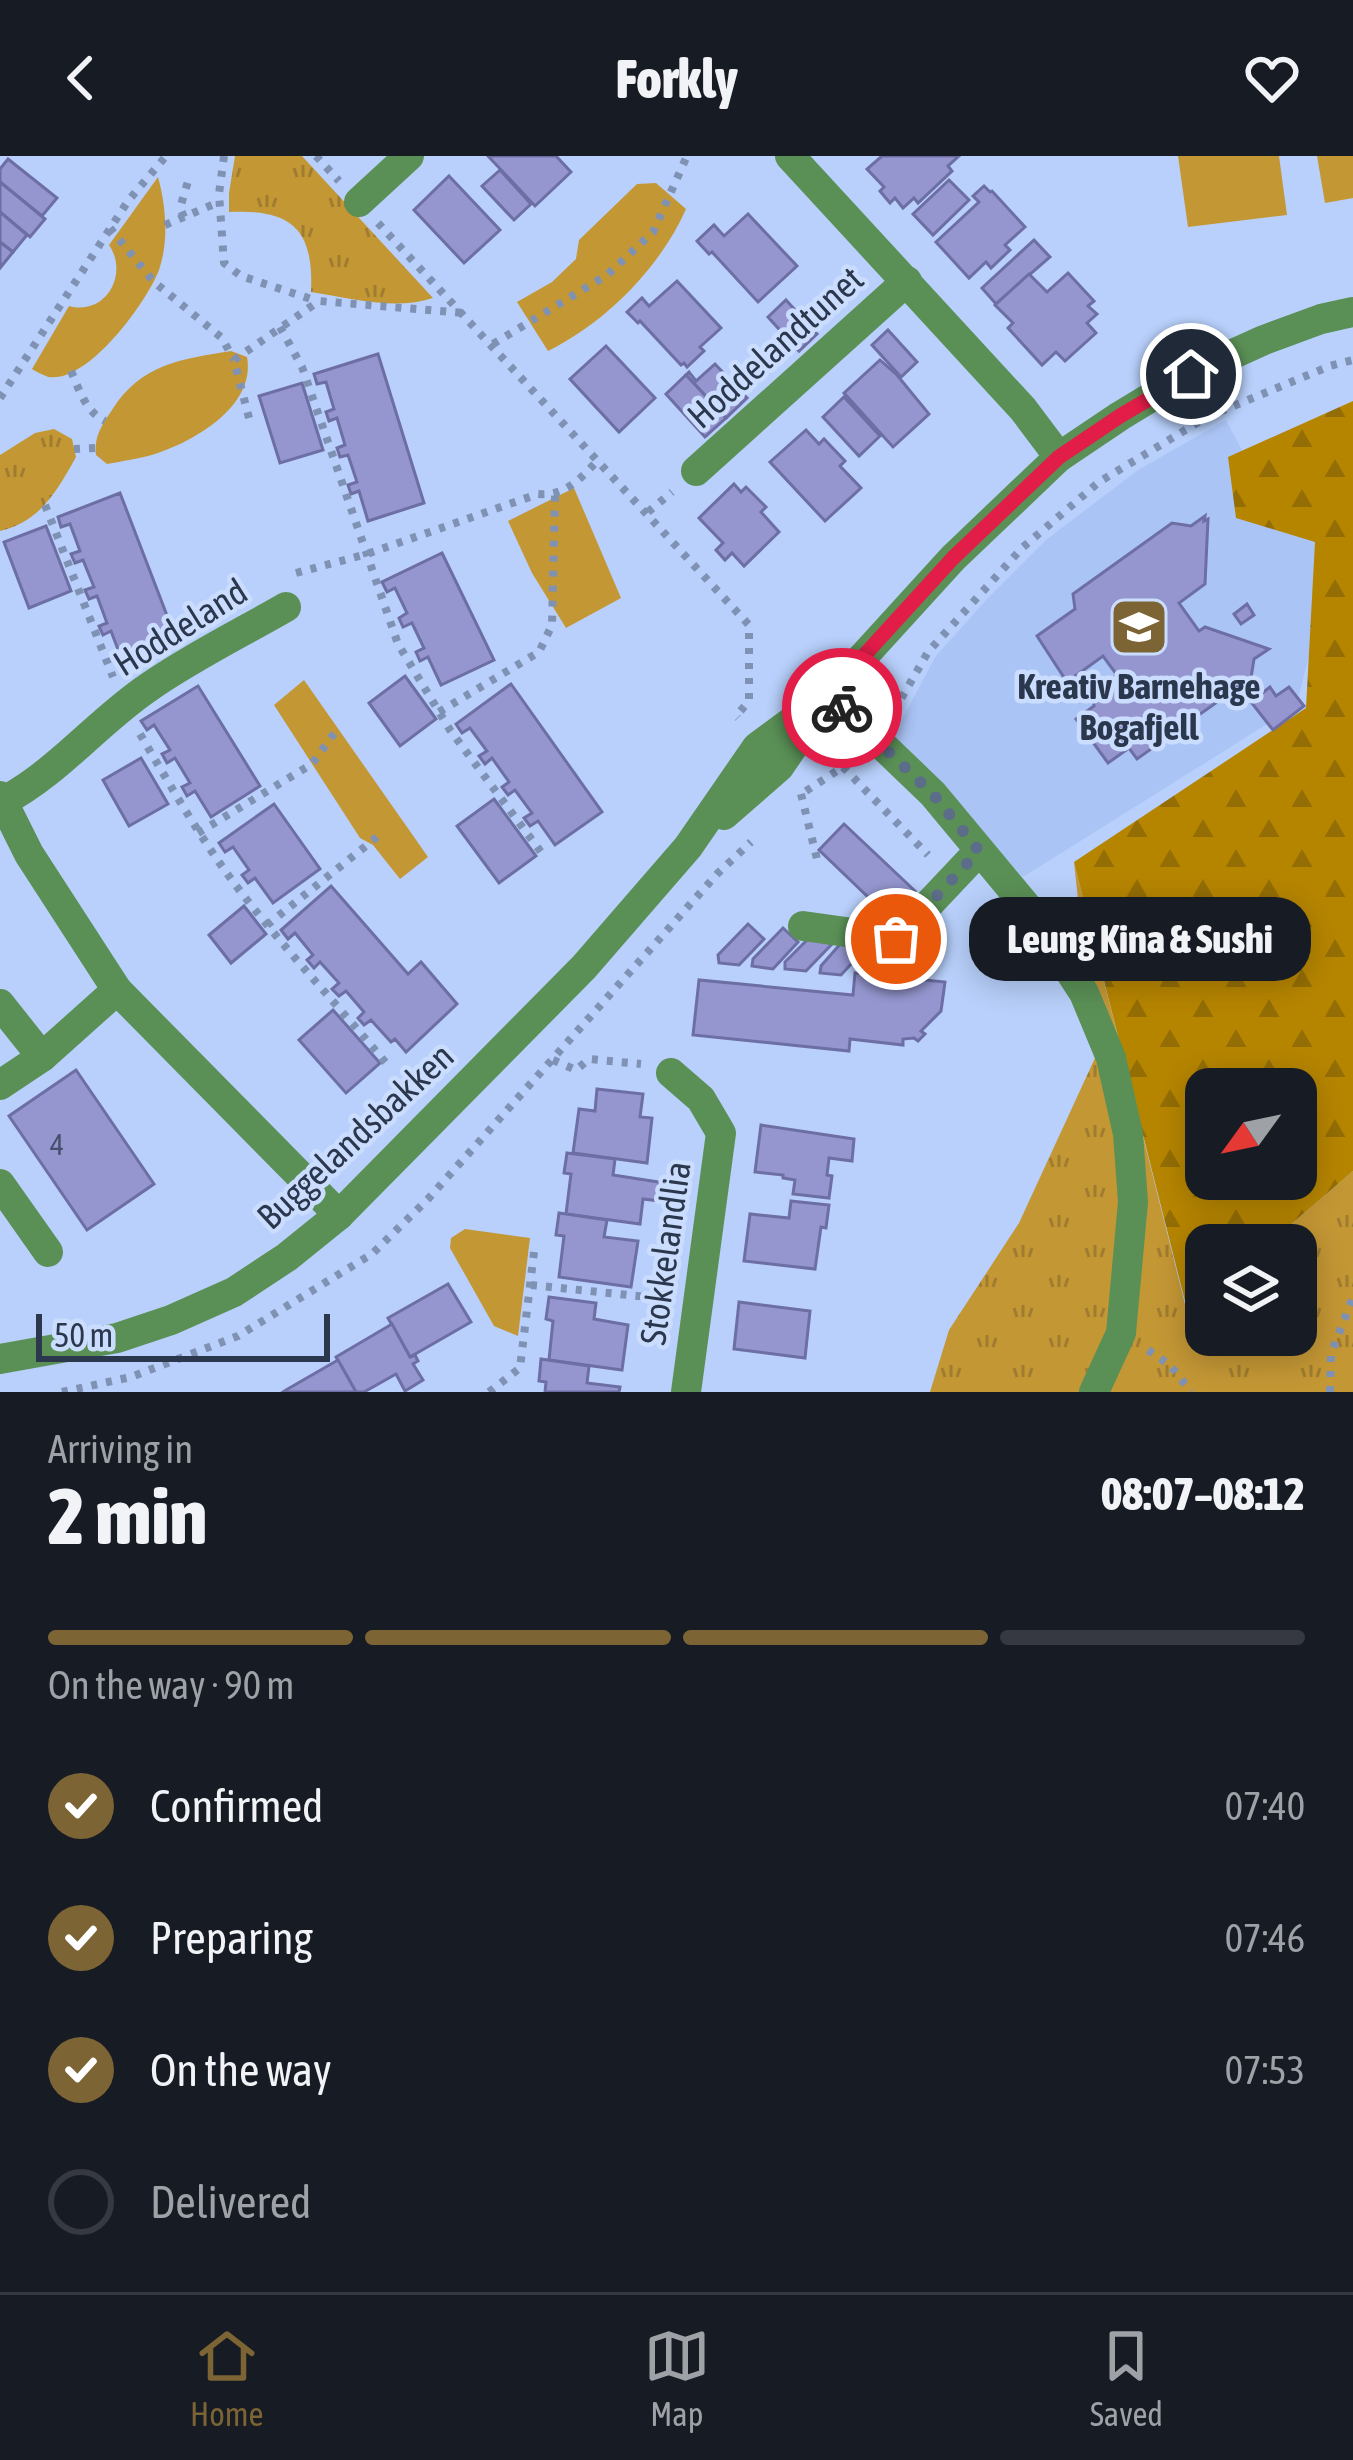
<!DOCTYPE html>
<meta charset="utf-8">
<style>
:root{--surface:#171b24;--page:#242831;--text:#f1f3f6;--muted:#9ea1a6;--line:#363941;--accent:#7c6435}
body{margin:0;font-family:"Asap Condensed",sans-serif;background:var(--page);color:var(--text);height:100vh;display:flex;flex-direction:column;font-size:45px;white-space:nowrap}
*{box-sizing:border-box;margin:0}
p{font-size:39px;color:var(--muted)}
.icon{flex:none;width:66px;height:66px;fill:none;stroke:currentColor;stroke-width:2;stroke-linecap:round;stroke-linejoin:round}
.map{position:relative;height:1236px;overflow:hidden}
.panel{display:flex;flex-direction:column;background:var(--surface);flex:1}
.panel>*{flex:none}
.needle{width:78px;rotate:237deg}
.tools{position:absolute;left:1185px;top:912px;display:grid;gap:24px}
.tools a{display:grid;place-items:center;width:132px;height:132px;border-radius:24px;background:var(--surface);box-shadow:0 6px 30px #0003;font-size:60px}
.scale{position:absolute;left:36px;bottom:30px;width:294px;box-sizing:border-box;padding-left:12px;border:6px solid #2b374c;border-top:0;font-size:33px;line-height:42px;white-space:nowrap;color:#2b374c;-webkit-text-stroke:9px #cbddfe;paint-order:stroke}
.pin{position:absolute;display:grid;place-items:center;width:102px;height:102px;color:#fff;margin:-51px;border:6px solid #fff;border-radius:50%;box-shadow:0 3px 12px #0007}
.courier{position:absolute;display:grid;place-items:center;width:120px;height:120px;margin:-60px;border:9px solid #e11d48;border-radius:50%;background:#fff;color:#222;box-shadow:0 3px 15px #0007}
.bubble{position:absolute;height:84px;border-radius:36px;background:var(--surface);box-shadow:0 6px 30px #0003;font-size:39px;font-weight:800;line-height:84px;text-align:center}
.headline em{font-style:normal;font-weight:800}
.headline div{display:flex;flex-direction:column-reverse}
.headline{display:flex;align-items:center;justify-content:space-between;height:204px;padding:0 48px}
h1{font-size:78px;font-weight:800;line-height:90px}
.bar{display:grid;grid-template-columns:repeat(4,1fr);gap:18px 12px;align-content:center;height:144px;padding:0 48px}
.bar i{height:15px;border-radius:9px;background:var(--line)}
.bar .on{background:var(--accent)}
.bar p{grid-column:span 4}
ol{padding:0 48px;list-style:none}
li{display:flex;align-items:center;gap:36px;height:132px}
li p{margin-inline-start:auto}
li .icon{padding:12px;border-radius:50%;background:var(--accent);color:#fff;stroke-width:4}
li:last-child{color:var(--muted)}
li i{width:66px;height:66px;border:6px solid var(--line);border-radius:50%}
header{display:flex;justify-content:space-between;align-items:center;height:156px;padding:0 48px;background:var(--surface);font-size:54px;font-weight:800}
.tabs{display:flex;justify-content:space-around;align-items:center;height:168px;border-top:3px solid var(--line);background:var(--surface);font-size:33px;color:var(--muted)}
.tabs a{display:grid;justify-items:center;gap:6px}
.tabs .on{color:var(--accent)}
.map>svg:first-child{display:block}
</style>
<header><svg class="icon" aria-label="back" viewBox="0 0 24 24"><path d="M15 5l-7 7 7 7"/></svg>Forkly<svg class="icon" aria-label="heart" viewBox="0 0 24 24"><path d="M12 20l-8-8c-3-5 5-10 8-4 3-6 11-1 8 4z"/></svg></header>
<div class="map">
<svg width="1353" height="1236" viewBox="0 0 1353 1236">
<defs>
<pattern id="grass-tufts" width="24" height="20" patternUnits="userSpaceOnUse" patternTransform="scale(3)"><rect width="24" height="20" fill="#c49735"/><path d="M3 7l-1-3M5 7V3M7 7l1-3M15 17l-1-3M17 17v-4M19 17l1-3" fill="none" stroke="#9f7c2f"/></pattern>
<pattern id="forest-firs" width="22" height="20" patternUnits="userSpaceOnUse" patternTransform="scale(3)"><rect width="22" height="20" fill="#b68500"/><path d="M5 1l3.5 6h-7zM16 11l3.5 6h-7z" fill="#946e05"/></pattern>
</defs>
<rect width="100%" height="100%" fill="#b8d0fb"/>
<path fill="#aac4f5" d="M1226,264L1253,315L1336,397L1296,550L1023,721L892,582L936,500L987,443L1046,384L1138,314Z"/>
<g fill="url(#grass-tufts)">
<path d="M235,0H302L433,142C395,155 350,142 311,136C314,72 291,53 229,56V37Z"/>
<path d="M54,273L72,283L76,301C57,335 40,366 0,375V299L35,277Z"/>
<path d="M1074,706L1187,1156L1206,1141V1179H1296V1089H1267L1353,1015V1236H930L949,1174L1019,1067L1095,902Z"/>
</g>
<path fill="url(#forest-firs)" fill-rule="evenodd" d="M1353,245V1015L1267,1089H1206V1141L1188,1157L1074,706L1306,552L1315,386L1236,362L1228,301ZM1206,933H1296V1023H1206Z"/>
<g fill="#c49735">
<path d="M1178,0H1279L1287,59L1188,71Z"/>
<path d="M1317,0H1353V42L1325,47Z"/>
<path d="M158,21C166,50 169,85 159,114C147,146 88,227 49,221C47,221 33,214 32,213L69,150C106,160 129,118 109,89Z"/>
<path d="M656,27L686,53C660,112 605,167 548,195L517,146L552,126L576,103L579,84L637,28Z"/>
<path d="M231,195L247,201C256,250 195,285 155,298C139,303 122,305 107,308L96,299C94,280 102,269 112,254C141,208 181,203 231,195Z"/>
<path d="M574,332L621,442L566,472L532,417L508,365Z"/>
<path d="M304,524L428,701L400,723L373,689L360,682L274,549Z"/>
<path d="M465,1073L530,1082L518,1180L494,1170L450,1092L451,1082Z"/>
</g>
<g fill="#9596cf" stroke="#6d6ea4" stroke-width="3">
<path d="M488,0H556L571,16L535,50Z"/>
<path d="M882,0H959L948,10L952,15L918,47L914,42L903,52L895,42L890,47L880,35L884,31L867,13Z"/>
<path d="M8,3L57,42L42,60L0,26V13Z"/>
<path d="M500,14L531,48L514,64L482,30Z"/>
<path d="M449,20L500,74L464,107L414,54Z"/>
<path d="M949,24L969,44L933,79L913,58Z"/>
<path d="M0,26L45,63L30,81L0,56Z"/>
<path d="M984,30L990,36L992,35L1025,71L1005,89L1010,94L991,112L986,106L969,122L936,86L979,46L973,40Z"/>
<path d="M0,56L27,79L13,96L0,86Z"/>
<path d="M748,58L797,110L758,146L712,96L709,98L697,85L714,69L724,80Z"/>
<path d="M1034,84L1050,101L996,148L982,132Z"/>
<path d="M0,86L13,96L0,112Z"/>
<path d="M1068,117L1094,145L1088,150L1097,158L1087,167L1096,177L1065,205L1056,196L1042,209L1008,172L1013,167L995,149L1029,118L1047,136Z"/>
<path d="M677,125L721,172L700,191L704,195L687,211L684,207L681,209L640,165L638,167L627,156L642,142L649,150Z"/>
<path d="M786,144L817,178L799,195L768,161Z"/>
<path d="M888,174L917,206L901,221L872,189Z"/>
<path d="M606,190L655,242L619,276L570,223Z"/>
<path d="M378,198L424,347L368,365L359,335L351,338L348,329L357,326L348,299L340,301L337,292L345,289L337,262L329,265L326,256L334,253L326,226L317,228L314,218Z"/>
<path d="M880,204L897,219L929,258L893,291L844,237Z"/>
<path d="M715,208L747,242L726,262L686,219L689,216L696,225Z"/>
<path d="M686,219L726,262L705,281L666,238Z"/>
<path d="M302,227L323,294L280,307L259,240Z"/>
<path d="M844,241L880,280L859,300L823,261Z"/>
<path d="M806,274L819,288L824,283L845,305L840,310L861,332L825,365L770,306Z"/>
<path d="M734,328L741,336L746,331L766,351L761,356L779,376L744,410L732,397L725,404L716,394L723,387L699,362Z"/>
<path d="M120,337L176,483L122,504L111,475L103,479L99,470L107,467L97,440L89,443L85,434L94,431L83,404L75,407L71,398L80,395L70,368L61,371L58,361Z"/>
<path d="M1205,360L1204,365L1208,363L1205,428L1179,447L1199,475L1205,471L1269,493L1254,503L1251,522L1137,603L1129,592L1108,607L1076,563L1094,550L1093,536L1117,519L1103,500L1067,526L1037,480L1075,453L1073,438L1172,367L1191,370Z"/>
<path d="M46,370L71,435L29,452L4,386Z"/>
<path d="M442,397L494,504L441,529L428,501L420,505L416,496L424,492L412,467L403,471L399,462L407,457L395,432L387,436L382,426Z"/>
<path d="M1247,448L1254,459L1241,468L1234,458Z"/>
<path d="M405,520L436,563L400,590L369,547Z"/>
<path d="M511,528L602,656L555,689L538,665L530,670L524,662L532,657L515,634L508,639L502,631L509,626L492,602L485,608L479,600L487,595L470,572L462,577L456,568Z"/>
<path d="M198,530L260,630L211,661L195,635L187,640L182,631L190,627L175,602L167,607L162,598L170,594L154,569L147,574L141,565Z"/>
<path d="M1270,531L1276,540L1289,531L1304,550L1273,574L1251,546Z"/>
<path d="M141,602L168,648L129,670L103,624Z"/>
<path d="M494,643L536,700L499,727L457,670Z"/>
<path d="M274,648L320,713L273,747L255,722L248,727L242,719L249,714L233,691L225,696L219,687Z"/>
<path d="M844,668L915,735L890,762L819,694Z"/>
<path d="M331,730L408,818L421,806L457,848L406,896L395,883L391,886L371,864L364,869L358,862L364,856L346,835L339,840L332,833L339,827L320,806L314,812L307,804L313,799L295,777L288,783L281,774Z"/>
<path d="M244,750L266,778L231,807L209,779Z"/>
<path d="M748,768L764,783L739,809L719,807L718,799Z"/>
<path d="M783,772L798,786L773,813L752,810L753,803Z"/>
<path d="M816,775L831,789L806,815L785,813V806Z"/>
<path d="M849,778L866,792L841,819L820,817L821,810Z"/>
<path d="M855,817L945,826L941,855L921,875L925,878L918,885L914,882L903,883V889L850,883L849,895L693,879L699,824L853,839Z"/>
<path d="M333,854L380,907L346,937L299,884Z"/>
<path d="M76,914L154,1028L87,1074L9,960Z"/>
<path d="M597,933L643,938L640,961L652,962L647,1007L573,997L579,953L595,955Z"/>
<path d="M761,969L854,983L852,1005L829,1002L827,1019L832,1020L829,1042L793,1038L795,1024L783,1022V1019L755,1016Z"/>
<path d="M567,997L615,1003L613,1019L678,1029L676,1047L643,1043L640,1068L566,1058L571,1018L564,1017Z"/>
<path d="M791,1045L829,1049L826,1072L821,1071L815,1113L744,1105L750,1058L789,1062Z"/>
<path d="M559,1057L607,1064L604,1081L638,1085L631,1131L559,1121L564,1080L556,1079Z"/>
<path d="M448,1128L471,1166L410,1201L388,1162Z"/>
<path d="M549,1141L596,1147L594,1163L628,1169L622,1214L549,1204L553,1165L546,1163Z"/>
<path d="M739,1146L810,1155L805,1202L734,1193Z"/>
<path d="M392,1168L410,1201L415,1199L418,1205L413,1208L423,1224L405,1235L396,1218L364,1236H356L336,1201Z"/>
<path d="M541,1203L589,1210L587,1227L620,1231L619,1236H545L546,1226L539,1225Z"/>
<path d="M338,1204L356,1236H283L286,1234Z"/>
</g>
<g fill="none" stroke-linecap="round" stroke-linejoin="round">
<g stroke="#7f92b4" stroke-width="8" stroke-dasharray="6 9" stroke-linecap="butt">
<path d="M224,0L219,38L224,107L241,120L317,145"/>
<path d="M316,0L339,25"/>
<path d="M184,61L180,52L189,22"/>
<path d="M378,67L749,469V545L736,560L738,562"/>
<path d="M165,69L219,46"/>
<path d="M110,72L153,125L222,182L234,204"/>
<path d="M280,171L302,211L398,488L450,574L541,696"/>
<path d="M493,188L607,119L653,76L687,0"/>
<path d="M71,215C80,235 85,255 105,265"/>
<path d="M0,242L128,45L166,0"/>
<path d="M249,262L234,204L319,145L463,157"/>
<path d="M74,293L95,292"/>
<path d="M45,349L113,521"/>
<path d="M648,356L672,336"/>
<path d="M296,417L367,398L538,338C566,340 580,323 598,304"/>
<path d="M894,555L928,496L1022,392L1099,326L1207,261L1330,210L1353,204"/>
<path d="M439,556L539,496L552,469L555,339"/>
<path d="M140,578C170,629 199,680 234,727C283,792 339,850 390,912"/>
<path d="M843,611L928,699"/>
<path d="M806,635L843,611L852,602"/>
<path d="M801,638L818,707"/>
<path d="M198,677L312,608L338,572"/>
<path d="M267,769L377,681"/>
<path d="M553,904L576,914L589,903L641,908"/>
<path d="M531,1129L667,1143"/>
<path d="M1148,1194L1170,1209L1191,1236"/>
<path d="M62,1236L131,1221L238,1180L372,1098L428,1043L718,717L751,686"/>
<path d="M489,1236L520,1212L535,1088"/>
<path d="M1330,1236L1331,1198L1353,1141"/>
</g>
<g stroke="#5a9056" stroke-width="30">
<path d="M790,0L1023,253L1059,301"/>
<path d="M359,46L409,0"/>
<path d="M696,315L907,125"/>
<path d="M829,538L933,638L1032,757L1084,837L1111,902L1128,978L1133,1046L1121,1177L1094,1236"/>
<path d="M0,640L29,698L117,834L339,1059"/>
<path d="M2,646C59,616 97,566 149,531C192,501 241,477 286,451"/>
<path d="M724,659L779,611L829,538L953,402L1059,301L1120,260L1191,217L1264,184L1321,163L1353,156"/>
<path d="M803,770L896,783L979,695"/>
<path d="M0,848L42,901"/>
<path d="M671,917L701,943L721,977L686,1236"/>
<path d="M0,929L42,901L117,834"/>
<path d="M0,1028L48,1096"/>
<path d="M0,1203L117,1182L171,1164L234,1136L287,1101L339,1059L584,811L688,691L757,591L829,538"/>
</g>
</g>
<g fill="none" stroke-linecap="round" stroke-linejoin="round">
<path stroke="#5c6d89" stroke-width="12" stroke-dasharray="0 21.6" d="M842,552L933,638L979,695L896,783"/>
<path stroke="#e11d48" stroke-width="15" d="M842,552L829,538L953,402L1059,301L1120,260L1191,218"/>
</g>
<defs>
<g id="school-square" transform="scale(3)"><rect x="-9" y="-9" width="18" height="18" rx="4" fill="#7c6435" stroke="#cbddfe"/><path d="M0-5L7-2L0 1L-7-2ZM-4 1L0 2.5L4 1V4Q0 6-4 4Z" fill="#fff"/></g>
</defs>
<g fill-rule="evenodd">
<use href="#school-square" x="1139" y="471"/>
</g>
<g text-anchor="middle" stroke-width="9" stroke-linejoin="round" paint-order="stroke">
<g font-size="30" fill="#464f6d">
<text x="57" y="999">4</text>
</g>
<g font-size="36" fill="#2b374c" stroke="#cbddfe">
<text transform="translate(775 191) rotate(-42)" y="13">Hoddelandtunet</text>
<text transform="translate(180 471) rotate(-32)" y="13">Hoddeland</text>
<text transform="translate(355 980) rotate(-43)" y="13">Buggelandsbakken</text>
<text transform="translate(665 1097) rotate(-82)" y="13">Stokkelandlia</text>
</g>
<g font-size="36" font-weight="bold" fill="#2b374c" stroke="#cbddfe">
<text x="1139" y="543">Kreativ Barnehage<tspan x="1139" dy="41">Bogafjell</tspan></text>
</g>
</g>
</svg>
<div class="tools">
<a><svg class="needle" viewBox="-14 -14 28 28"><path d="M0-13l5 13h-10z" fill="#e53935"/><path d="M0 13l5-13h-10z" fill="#9ea1a6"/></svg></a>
<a><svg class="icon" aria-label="layers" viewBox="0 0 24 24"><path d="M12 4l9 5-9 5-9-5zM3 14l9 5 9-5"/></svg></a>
</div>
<div class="scale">50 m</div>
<div class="pin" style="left:896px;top:783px;background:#ea580c"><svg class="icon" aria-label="bag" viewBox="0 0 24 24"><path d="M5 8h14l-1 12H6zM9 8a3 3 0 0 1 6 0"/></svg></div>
<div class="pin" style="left:1191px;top:218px;background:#1f2937"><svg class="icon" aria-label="home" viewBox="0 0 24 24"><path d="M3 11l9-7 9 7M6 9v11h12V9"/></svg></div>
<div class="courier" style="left:842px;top:552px"><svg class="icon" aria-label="bike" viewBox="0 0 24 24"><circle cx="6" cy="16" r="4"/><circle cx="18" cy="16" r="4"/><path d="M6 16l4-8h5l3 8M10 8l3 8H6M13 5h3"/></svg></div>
<div class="bubble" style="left:969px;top:741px;width:342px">Leung Kina &amp; Sushi</div>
</div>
<section class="panel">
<div class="headline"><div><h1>2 min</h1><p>Arriving in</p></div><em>08:07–08:12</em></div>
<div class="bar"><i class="on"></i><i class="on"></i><i class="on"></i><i></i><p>On the way · 90 m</p></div>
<ol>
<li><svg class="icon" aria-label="check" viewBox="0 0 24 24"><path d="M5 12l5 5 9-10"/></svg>Confirmed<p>07:40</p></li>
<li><svg class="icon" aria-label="check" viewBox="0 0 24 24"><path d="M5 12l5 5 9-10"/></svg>Preparing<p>07:46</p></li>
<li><svg class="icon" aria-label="check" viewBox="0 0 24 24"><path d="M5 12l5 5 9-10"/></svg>On the way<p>07:53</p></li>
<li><i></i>Delivered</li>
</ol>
</section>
<nav class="tabs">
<a class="on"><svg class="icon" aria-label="home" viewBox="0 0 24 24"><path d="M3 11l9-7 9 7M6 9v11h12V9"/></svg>Home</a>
<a><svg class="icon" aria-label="map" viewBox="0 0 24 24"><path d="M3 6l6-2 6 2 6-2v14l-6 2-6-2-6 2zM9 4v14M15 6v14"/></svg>Map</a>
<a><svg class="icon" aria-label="saved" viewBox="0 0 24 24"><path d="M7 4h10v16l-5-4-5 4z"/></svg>Saved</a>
</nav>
